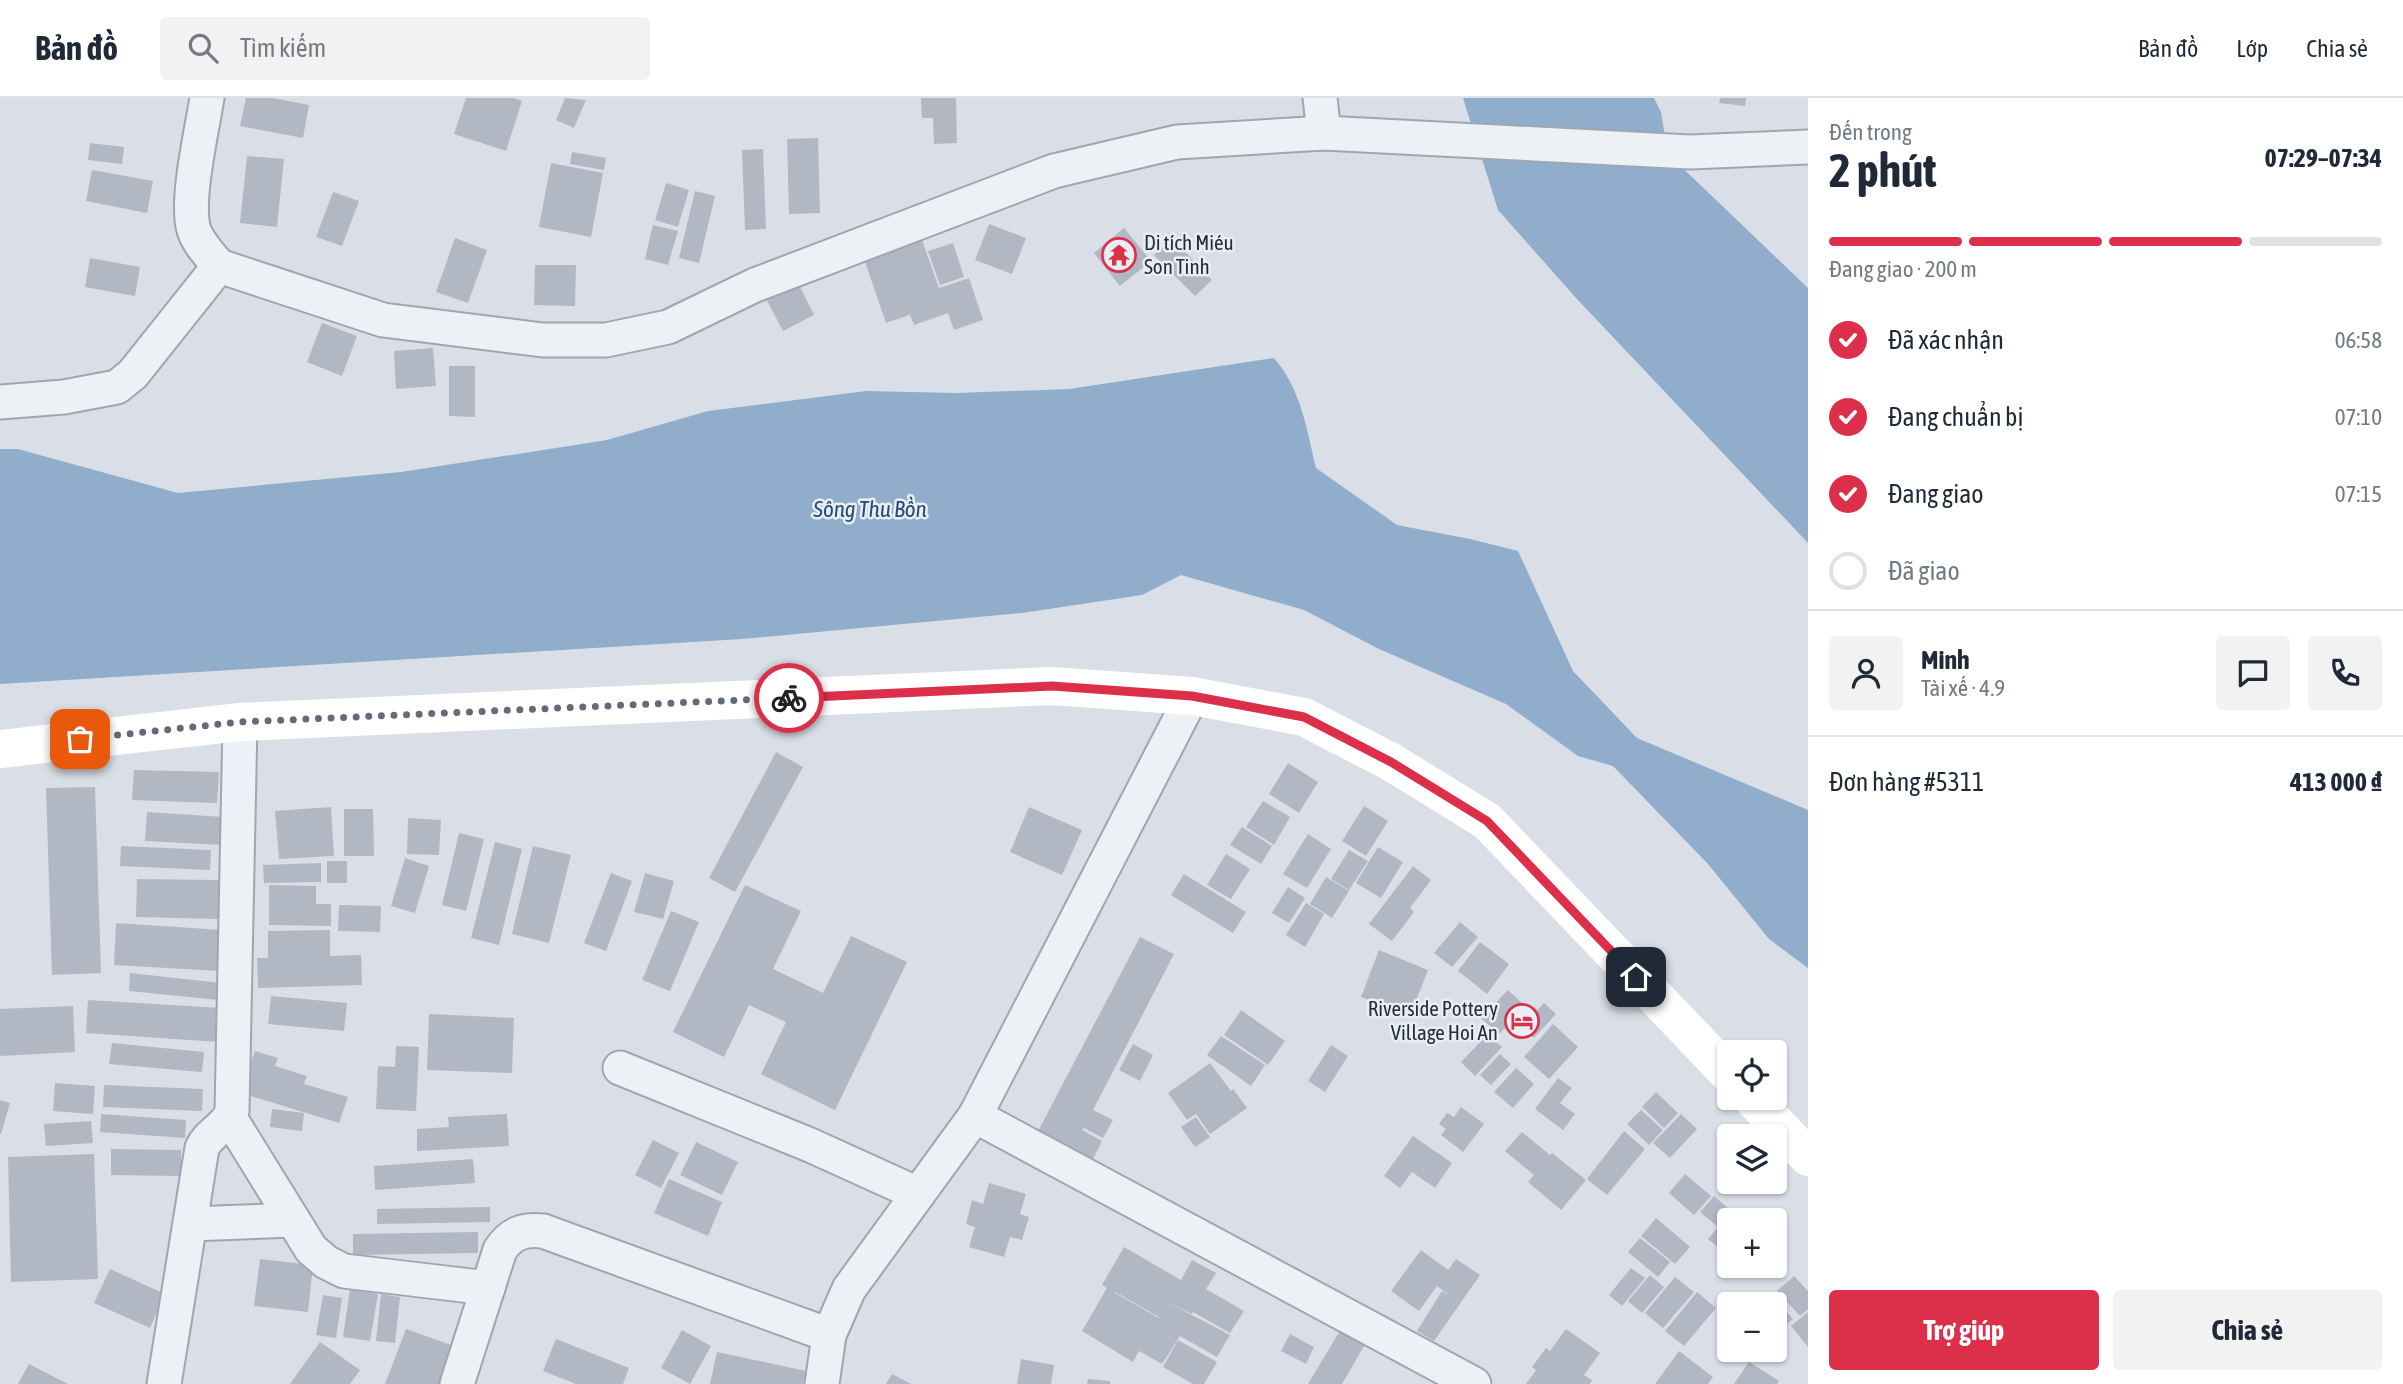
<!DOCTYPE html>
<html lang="vi">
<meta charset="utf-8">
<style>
:root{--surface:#fff;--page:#f2f2f3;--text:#1f2937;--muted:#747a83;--line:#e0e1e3;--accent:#dc2f4a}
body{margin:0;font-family:"Asap Condensed",sans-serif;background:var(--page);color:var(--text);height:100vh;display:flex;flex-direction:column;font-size:26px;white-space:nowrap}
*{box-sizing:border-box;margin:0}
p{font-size:23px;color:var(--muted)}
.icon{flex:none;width:38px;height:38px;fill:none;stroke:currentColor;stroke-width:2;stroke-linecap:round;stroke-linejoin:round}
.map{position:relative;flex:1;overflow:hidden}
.panel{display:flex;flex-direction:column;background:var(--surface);width:595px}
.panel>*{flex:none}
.fabs{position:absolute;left:1717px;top:942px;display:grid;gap:14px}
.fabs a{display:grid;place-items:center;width:70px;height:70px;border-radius:7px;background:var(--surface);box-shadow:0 2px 5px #0004;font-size:35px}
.pin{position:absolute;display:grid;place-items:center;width:60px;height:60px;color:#fff;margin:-30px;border-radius:14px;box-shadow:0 4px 10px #0006}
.courier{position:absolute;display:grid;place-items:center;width:70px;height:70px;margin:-35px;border:5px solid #dc2f4a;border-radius:50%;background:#fff;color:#222;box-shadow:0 2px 9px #0007}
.overview em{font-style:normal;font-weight:700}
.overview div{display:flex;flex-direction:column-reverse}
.overview{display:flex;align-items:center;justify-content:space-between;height:119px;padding:0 21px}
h1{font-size:46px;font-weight:700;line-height:52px}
.bar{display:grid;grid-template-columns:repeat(4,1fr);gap:10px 7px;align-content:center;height:84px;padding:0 21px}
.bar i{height:9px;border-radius:5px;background:var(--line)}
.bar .on{background:var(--accent)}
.bar p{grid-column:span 4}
.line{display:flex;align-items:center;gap:18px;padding:0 21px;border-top:2px solid var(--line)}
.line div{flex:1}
.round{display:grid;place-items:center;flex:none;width:74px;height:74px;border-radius:7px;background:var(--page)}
ol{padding:0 21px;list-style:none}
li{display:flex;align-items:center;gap:21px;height:77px}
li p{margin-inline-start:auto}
li .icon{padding:7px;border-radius:50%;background:var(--accent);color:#fff;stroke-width:4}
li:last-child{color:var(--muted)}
li i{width:38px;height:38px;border:4px solid var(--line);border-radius:50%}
.action{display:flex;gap:14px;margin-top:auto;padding:14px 21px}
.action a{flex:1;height:80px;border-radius:7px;background:var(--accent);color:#fff;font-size:28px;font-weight:700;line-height:80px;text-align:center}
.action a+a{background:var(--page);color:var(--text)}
header{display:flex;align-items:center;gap:42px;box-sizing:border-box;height:98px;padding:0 35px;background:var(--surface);border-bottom:2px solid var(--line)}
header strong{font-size:33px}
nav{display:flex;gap:38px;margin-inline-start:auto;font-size:24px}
.search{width:490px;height:63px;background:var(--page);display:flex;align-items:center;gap:18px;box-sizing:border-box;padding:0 24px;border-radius:7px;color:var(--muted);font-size:26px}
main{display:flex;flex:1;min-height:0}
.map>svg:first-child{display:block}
</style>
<header>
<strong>Bản đồ</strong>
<div class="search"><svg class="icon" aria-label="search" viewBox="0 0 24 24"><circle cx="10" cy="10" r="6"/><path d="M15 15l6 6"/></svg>Tìm kiếm</div>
<nav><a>Bản đồ</a><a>Lớp</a><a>Chia sẻ</a></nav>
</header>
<main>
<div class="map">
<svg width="1808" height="1286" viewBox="0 0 1808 1286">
<rect width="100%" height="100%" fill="#dadfe7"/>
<g fill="#90adcc">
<path d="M1463,0H1654L1661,14L1668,56L1808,190V445L1576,200L1498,112Z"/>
<path d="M1274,260C1301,291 1307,332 1316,370L1397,427L1470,441L1518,453L1573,573L1637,640L1808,712V870L1769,841L1708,766L1613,668L1578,658L1506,606L1379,551L1304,512L1181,477L1142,497L1022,515L742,541L0,586V351H18L178,395L401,374L607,342L708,313L866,293L956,295L1069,291Z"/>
</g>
<g fill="#b1b8c4" fill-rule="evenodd">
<path d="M246,0H272L309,7L303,40L240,28Z"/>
<path d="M466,0H514L522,3L506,53L454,36Z"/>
<path d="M565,0L586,2L574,30L556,22Z"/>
<path d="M921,0H956L957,45L934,46L933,20H922Z"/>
<path d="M1720,0H1746L1745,8L1719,5Z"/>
<path d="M818,40L820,115L789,116L787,41Z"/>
<path d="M90,45L124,49L122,66L88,62Z"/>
<path d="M763,51L766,131L745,132L742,52Z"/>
<path d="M572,54L606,60L604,72L570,66Z"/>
<path d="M247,58L284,61L277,129L240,125Z"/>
<path d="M551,65L603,75L591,139L539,129Z"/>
<path d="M92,72L153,83L147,115L86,103Z"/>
<path d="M666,85L689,92L678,129L655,122Z"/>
<path d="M695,93L715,98L699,165L679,160Z"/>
<path d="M333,94L359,103L342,148L316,139Z"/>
<path d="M989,126L1026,140L1012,176L975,162Z"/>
<path d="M653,127L678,133L668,167L645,161Z"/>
<path d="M1124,130L1151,163L1120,188L1094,155Z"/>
<path d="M921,139L939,190L969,180L983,222L954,232L948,215L914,227L910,217L886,225L863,158Z"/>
<path d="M455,140L487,152L468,205L436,194Z"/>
<path d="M1172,140L1212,182L1195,198L1154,157Z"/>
<path d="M953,145L964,179L940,187L928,153Z"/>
<path d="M90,160L140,169L135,198L85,189Z"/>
<path d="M535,167H576L575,208L534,207Z"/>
<path d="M794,177L814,217L783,233L762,193Z"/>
<path d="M322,225L357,238L342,278L307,264Z"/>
<path d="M433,250L436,288L396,291L394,253Z"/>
<path d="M449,268H475V319L449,318Z"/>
<path d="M776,654L803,669L735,794L709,780Z"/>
<path d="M1288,665L1318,684L1299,715L1269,696Z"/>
<path d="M134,672L219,674L217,705L132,702Z"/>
<path d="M95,689L101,875L52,877L46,690Z"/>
<path d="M1263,703L1290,719L1274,747L1246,729Z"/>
<path d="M1364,708L1388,723L1366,758L1342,743Z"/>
<path d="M331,709L334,758L279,761L275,713Z"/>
<path d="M1029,709L1082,732L1062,777L1010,754Z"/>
<path d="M344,711H373L374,758H344Z"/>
<path d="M147,714L223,719L222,747L145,743Z"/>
<path d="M408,720L441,722L439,757L407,756Z"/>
<path d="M1242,729L1272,748L1261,766L1230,747Z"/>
<path d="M459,735L484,741L466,813L442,807Z"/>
<path d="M1308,736L1331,751L1307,790L1283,776Z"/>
<path d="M495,744L522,751L499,847L471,840Z"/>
<path d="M121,748L211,752L210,772L120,768Z"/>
<path d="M533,748L571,757L549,845L512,836Z"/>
<path d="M1378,749L1403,764L1381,800L1356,785Z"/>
<path d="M1349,752L1368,763L1349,792L1331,781Z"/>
<path d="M1226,756L1250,771L1231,801L1207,787Z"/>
<path d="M405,760L429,768L415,815L391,808Z"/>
<rect x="327" y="763" width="20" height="22"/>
<path d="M321,765V784L264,785L263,767Z"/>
<path d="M1413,768L1431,782L1410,810L1414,814L1392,843L1369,826Z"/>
<path d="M611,775L632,783L606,853L584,845Z"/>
<path d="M645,775L674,783L663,821L634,814Z"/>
<path d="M1184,776L1246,814L1233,835L1171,797Z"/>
<path d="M1326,779L1349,793L1332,820L1310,806Z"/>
<path d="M137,781L219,782L218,821L136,819Z"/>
<path d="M269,787L316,788V806H331V828L269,827Z"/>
<path d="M745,787L801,813L773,871L823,895L851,838L907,864L835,1012L761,976L786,924L749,907L724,959L673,934Z"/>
<path d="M1288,789L1305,800L1289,825L1272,815Z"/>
<path d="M1306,805L1324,816L1305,849L1286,837Z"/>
<path d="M339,807L381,808L380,834L338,833Z"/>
<path d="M671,813L699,824L670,893L642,882Z"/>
<path d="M1460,824L1478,839L1452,869L1434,855Z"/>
<path d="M116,825L222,832L219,873L114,867Z"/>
<path d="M330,832V858L361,857L362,887L258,890L257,860H268V833Z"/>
<path d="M1140,839L1174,856L1093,1012L1113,1022L1103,1040L1084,1030L1082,1032L1102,1043L1090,1067L1035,1039Z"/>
<path d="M1480,844L1509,866L1487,896L1458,873Z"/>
<path d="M1379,852L1428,872L1410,918L1361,899Z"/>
<path d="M130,875L221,885L219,902L129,893Z"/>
<path d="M1508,892L1526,909L1499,936L1481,920Z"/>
<path d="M271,898L347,905L344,933L268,926Z"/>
<path d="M88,902L221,910L219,944L86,935Z"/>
<path d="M1544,905L1556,916L1534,940L1522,929Z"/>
<path d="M73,908L75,954L0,958V911Z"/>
<path d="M1241,912L1285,943L1268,967L1224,937Z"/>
<path d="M429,916L514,920L512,975L427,972Z"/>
<path d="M1553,926L1578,949L1549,981L1524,959Z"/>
<path d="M1488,936L1502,949L1475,978L1461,964Z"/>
<path d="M1221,938L1265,967L1251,988L1207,957Z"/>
<path d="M112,945L204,954L202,974L109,966Z"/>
<path d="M1133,946L1153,957L1140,983L1119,972Z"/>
<path d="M1331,947L1348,958L1325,994L1308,983Z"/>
<path d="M396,948L419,949L416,1013L376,1011L378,968L395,969Z"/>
<path d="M255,953L278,960L275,968L307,978L304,986L348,999L339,1025L241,995Z"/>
<path d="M1500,956L1511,966L1491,987L1480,977Z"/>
<path d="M1210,965L1231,993L1233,991L1247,1010L1210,1036L1196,1016L1187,1022L1168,995Z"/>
<path d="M1516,970L1534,986L1513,1010L1494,994Z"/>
<path d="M1558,980L1572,990L1560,1005L1575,1016L1563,1032L1535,1011Z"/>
<path d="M55,985L95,988L93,1016L53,1013Z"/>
<path d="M104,987L203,991L202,1013L103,1009Z"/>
<path d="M1656,994L1678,1015L1664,1030L1642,1009Z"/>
<path d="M0,1002L10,1005L1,1036H0Z"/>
<path d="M1461,1009L1484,1026L1463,1054L1441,1037L1446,1031L1439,1026L1447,1015L1454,1019Z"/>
<path d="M272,1011L304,1015L302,1033L270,1029Z"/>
<path d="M1641,1012L1663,1032L1649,1047L1627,1026Z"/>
<path d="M101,1016L186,1022L185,1040L100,1034Z"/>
<path d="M507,1016L509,1048L417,1053V1031L449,1029L448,1019Z"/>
<path d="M1681,1016L1697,1031L1670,1060L1653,1045Z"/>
<path d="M1196,1019L1210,1039L1195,1049L1181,1029Z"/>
<path d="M91,1023L93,1045L46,1048L44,1026Z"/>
<path d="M1624,1033L1645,1051L1607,1097L1587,1081Z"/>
<path d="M1522,1034L1550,1057L1552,1055L1586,1082L1561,1112L1528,1084L1534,1077L1505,1053Z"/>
<path d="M1413,1038L1452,1065L1435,1090L1412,1074L1400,1090L1384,1078Z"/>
<path d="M653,1042L679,1055L661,1090L635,1077Z"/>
<path d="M696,1044L738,1064L722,1097L680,1077Z"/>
<path d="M111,1051L181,1052V1078L111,1077Z"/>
<path d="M94,1056L98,1181L11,1184L8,1059Z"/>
<path d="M473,1061L475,1085L375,1092L374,1068Z"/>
<path d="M1685,1076L1711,1098L1694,1117L1669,1095Z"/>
<path d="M669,1081L722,1104L708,1138L654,1115Z"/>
<path d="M989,1085L1026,1096L1020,1116L1029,1119L1022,1142L1010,1139L1004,1159L969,1149L975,1129L966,1126L972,1102L983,1106Z"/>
<path d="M1714,1098L1730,1112L1717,1128L1700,1114Z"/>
<path d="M490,1109V1124L377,1126V1111Z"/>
<path d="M1731,1114L1740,1122H1729V1143L1721,1152L1708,1141Z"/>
<path d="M1656,1120L1690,1149L1675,1166L1641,1138Z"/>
<path d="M478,1134V1155L353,1157V1136Z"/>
<path d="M1640,1140L1670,1164L1658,1179L1628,1154Z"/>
<path d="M1124,1149L1181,1182L1192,1162L1216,1175L1206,1191L1244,1213L1230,1235L1193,1214L1192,1216L1167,1204L1230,1237L1217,1259L1180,1238L1162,1266L1139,1253L1133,1264L1082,1233L1107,1190L1102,1187ZM1115,1194L1159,1219V1220L1115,1195Z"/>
<path d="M1421,1152L1448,1172L1456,1161L1480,1177L1434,1243L1417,1233L1442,1193L1452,1199L1437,1188L1419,1213L1391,1193Z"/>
<path d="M260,1161L313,1167L308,1214L254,1208Z"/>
<path d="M1631,1170L1645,1180L1622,1208L1609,1197Z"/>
<path d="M110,1171L165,1196L150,1230L94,1205Z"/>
<path d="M1650,1177L1664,1189L1642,1215L1628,1203Z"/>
<path d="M1794,1178L1808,1193V1211L1800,1218L1777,1193Z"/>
<path d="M1675,1179L1694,1194L1663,1230L1645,1215Z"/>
<path d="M350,1191L378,1196L370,1243L343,1239Z"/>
<path d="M1697,1194L1716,1210L1684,1248L1665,1233Z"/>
<path d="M381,1196L400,1199L395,1245L376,1243Z"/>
<path d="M323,1197L342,1200L336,1240L316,1237Z"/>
<path d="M1775,1200L1793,1221L1774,1236V1206H1768Z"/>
<path d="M1808,1214V1249L1791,1228Z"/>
<path d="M1344,1226L1368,1241L1342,1286H1308Z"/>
<path d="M406,1231L454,1248L440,1286H385Z"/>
<path d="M1566,1231L1600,1255L1584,1277L1592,1282L1590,1286H1526L1536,1272L1532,1269L1546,1250L1550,1253Z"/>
<path d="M682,1232L711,1248L690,1286L661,1270Z"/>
<path d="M1290,1236L1314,1249L1306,1266L1281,1253Z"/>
<path d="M556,1241L629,1270L623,1286H576L543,1273Z"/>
<path d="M1178,1242L1217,1264L1204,1286H1193L1163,1269Z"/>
<path d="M320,1244L360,1272L350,1286H290Z"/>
<path d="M1679,1253L1713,1279L1708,1286H1655Z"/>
<path d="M717,1254L806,1273L803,1286H710Z"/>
<path d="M1021,1261L1054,1267L1051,1286H1017Z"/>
<path d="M1749,1264L1779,1283L1777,1286H1734Z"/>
<path d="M29,1266L68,1286H18Z"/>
<path d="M892,1276L911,1286H886Z"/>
<path d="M1088,1281L1110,1283V1286H1087Z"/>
</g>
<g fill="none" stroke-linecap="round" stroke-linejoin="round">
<g stroke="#9fa6b1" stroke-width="37">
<g id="street">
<path d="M207,0C202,32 185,104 194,132C198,145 210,157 219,168L383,222L543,242H606L668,229L755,187L1054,73L1177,44L1324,35L1690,54L1808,49"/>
<path d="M1320,0L1324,35"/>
<path d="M0,304L64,299L117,289L133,276L219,168"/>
<path d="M620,970L810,1047L918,1096"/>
<path d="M975,1018L1474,1286"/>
<path d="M230,1020L311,1151L326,1164L344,1173L488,1190"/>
<path d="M191,1126L293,1122"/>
<path d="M164,1286L202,1050C209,1034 227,1030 232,1013L240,624"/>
<path d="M457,1286L500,1152C511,1135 524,1131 543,1133L829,1237"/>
<path d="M822,1286L829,1237L849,1191L975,1018L1192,598"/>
</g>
</g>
<use href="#street" stroke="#edf0f5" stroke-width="33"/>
<g stroke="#fff" stroke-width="38">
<path d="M0,651L240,624L1052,588L1192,598L1304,619L1391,664L1487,723L1729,976"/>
<path d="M1751,999L1808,1059"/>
</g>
</g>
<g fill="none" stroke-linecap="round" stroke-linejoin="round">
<path stroke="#636b79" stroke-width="7" stroke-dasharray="0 12.6" d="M80,641L240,624L789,600"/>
<path stroke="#dc2f4a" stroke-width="9" d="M789,600L1052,588L1192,598L1304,619L1391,664L1487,723L1636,879"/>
</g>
<defs>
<g id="temple-ring" transform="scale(1.75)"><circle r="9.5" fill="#e9eef5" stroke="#dc2f4a" stroke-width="1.5"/><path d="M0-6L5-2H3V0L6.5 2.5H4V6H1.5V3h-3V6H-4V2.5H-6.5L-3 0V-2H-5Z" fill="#dc2f4a"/></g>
<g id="hotel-ring" transform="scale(1.75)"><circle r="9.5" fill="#e9eef5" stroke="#dc2f4a" stroke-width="1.5"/><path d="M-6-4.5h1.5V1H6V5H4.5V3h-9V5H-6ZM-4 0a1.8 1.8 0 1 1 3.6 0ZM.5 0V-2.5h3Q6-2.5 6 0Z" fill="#dc2f4a"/></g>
</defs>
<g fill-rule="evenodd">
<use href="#temple-ring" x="1119" y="157"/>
<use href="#hotel-ring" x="1522" y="923"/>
</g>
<g text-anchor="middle" stroke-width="5" stroke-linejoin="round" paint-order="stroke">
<g font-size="21" fill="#232d3e" stroke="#e9eef5" text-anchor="start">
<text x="1144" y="152">Di tích Miéu<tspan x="1144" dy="24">Son Tinh</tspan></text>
<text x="1498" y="918" text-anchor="end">Riverside Pottery<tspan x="1498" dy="24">Village Hoi An</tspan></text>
</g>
<g font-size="23" font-style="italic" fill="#294c76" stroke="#e9eef5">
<text x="870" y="419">Sông Thu Bồn</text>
</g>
</g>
</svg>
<div class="fabs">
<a><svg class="icon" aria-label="locate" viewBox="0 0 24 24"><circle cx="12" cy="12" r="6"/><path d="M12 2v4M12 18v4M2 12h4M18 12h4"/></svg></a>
<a><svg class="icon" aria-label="layers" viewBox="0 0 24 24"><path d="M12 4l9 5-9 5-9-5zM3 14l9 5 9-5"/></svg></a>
<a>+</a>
<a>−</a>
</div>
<div class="pin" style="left:80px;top:641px;background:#ea580c"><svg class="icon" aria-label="bag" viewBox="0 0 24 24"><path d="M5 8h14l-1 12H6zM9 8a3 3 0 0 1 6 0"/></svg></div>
<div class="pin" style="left:1636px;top:879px;background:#1f2937"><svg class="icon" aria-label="home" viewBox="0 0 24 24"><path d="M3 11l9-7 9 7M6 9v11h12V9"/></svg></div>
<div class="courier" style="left:789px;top:600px"><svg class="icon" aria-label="bike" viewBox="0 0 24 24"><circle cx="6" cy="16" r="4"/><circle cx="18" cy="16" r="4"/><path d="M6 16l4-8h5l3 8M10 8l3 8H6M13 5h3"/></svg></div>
</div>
<section class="panel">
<div class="overview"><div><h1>2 phút</h1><p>Đến trong</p></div><em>07:29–07:34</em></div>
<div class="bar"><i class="on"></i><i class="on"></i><i class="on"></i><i></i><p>Đang giao · 200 m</p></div>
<ol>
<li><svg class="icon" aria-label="check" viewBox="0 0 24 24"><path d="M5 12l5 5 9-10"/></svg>Đã xác nhận<p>06:58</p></li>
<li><svg class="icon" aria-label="check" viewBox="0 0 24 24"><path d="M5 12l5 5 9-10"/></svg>Đang chuẩn bị<p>07:10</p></li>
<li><svg class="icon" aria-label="check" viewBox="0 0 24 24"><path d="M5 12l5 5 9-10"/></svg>Đang giao<p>07:15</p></li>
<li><i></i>Đã giao</li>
</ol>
<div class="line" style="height:126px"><a class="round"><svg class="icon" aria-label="person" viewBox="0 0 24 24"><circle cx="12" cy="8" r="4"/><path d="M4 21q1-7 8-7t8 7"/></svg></a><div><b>Minh</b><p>Tài xế · 4.9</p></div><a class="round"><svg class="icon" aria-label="chat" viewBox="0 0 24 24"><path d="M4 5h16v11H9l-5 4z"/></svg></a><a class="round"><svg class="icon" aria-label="phone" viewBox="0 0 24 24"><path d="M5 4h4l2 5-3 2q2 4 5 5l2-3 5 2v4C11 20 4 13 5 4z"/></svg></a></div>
<div class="line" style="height:91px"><div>Đơn hàng #5311</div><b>413 000 ₫</b></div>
<div class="action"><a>Trợ giúp</a><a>Chia sẻ</a></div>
</section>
</main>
